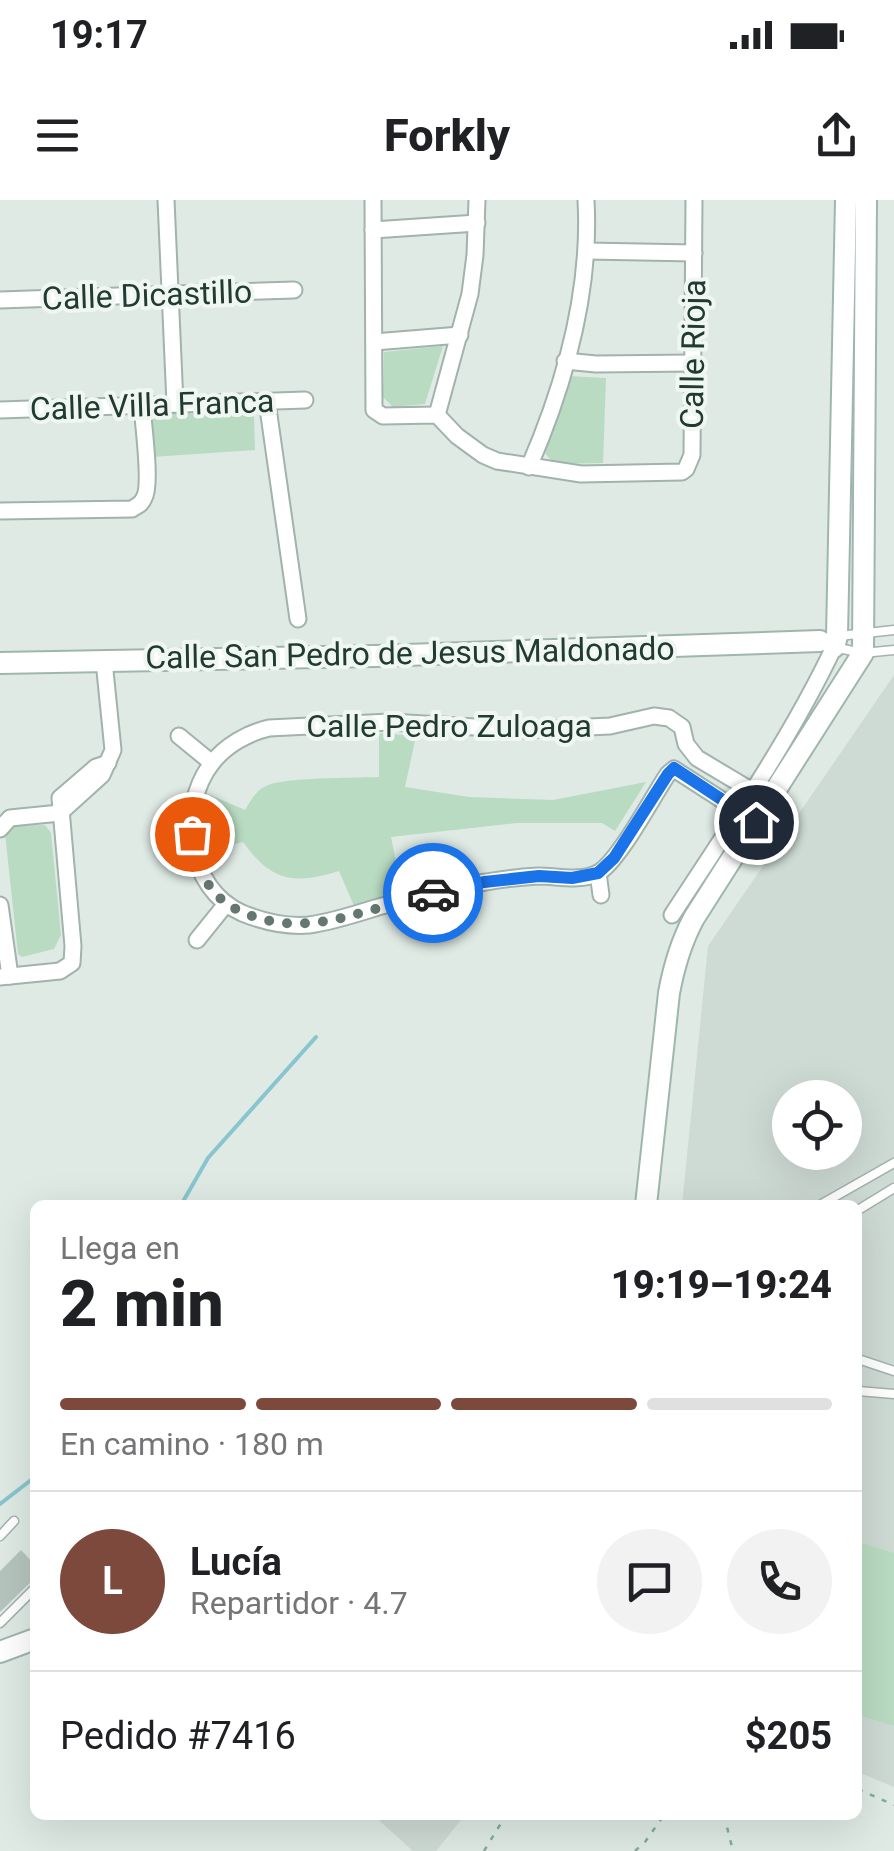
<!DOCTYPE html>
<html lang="es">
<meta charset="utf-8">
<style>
:root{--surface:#fff;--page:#f2f2f2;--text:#202124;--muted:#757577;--line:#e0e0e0;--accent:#7d493c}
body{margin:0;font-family:Roboto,sans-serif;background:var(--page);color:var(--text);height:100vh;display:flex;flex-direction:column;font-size:38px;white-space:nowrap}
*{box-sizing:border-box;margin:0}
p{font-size:32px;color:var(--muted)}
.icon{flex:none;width:55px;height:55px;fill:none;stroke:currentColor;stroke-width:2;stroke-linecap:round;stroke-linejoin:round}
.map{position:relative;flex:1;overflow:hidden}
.side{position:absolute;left:30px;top:1000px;width:832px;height:620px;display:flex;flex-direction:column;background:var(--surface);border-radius:15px;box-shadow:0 10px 40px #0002}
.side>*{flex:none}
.controls{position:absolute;left:772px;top:880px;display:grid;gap:20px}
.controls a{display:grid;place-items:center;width:90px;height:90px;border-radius:50%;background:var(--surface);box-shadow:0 10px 40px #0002;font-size:50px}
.pin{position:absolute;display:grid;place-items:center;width:85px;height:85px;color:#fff;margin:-42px;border:5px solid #fff;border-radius:50%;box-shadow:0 2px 10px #0007}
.courier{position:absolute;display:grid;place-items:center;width:100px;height:100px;margin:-50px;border:8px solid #1a73e8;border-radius:50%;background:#fff;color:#222;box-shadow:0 2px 12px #0007}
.headline em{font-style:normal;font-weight:800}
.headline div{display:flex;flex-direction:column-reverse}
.headline{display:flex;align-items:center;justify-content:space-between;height:170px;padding:0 30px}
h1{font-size:65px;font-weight:800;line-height:75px}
.bar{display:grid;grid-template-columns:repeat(4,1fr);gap:15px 10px;align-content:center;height:120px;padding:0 30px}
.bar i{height:12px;border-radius:8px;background:var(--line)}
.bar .current{background:var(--accent)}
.bar p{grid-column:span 4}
.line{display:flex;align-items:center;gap:25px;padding:0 30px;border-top:2px solid var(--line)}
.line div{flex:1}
.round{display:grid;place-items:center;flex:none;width:105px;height:105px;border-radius:52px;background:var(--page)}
.status{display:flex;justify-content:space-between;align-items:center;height:70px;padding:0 50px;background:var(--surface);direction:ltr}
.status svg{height:28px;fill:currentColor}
header{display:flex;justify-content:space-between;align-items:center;height:130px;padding:0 30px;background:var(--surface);font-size:45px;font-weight:800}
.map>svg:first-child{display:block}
</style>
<div class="status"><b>19:17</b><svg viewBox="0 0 49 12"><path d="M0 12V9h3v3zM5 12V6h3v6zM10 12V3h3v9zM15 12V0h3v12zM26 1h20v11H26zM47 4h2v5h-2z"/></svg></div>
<header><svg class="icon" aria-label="menu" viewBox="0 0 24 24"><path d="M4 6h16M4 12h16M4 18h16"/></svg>Forkly<svg class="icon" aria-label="share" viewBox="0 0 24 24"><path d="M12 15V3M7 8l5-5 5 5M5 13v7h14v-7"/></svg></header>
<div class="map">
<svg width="894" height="1651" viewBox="0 0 894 1651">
<rect width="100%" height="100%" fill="#dfeae5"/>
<g fill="#cedad4" fill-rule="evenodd">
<path d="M894,475V1587L858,1572V1005H682L708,746ZM790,898H845V952H790Z"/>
<path d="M373,1615H465L436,1651H413Z"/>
</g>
<g fill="#b9dbc1">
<path d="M443,146L425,204L393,207L383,197L384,152Z"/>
<path d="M568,176L606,178L603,263L554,264L545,253Z"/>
<path d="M245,210L254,217L255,250L152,257L150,222L156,215L163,213Z"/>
<path d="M379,533L416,536L405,587L469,597L553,600L646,582L615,631L602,623H517L391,637L402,691L355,708L339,671C293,685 272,682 243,642L204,653L199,626L206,593L245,610C250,602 256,590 266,586C283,577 356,578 379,577Z"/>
<path d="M45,625L51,633L61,735L54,749L22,757L18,754L5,633L12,626Z"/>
<path d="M864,1344L894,1353V1526L858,1515V1345Z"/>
</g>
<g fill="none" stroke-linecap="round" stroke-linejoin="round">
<g stroke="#88c5ce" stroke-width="4">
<path d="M181,1005L208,958L316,837"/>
<path d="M0,1304L35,1277"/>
</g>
</g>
<path fill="#b5c5be" d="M21,1350L35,1365V1378L0,1412V1371Z"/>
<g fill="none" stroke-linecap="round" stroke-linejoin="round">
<g stroke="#a2b2ac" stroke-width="11">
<g id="lane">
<path d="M839,436L894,430"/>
<path d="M838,448L863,453L894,450"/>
<path d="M820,1005L894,963"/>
<path d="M858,1010L894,988"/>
<path d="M858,1159L894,1171"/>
<path d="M858,1191L894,1194"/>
<path d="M0,1336L14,1321"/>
<path d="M0,1423L35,1388"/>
</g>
</g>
<g stroke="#a2b2ac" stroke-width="19">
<g id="street">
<path d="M166,0L175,204"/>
<path d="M373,0L374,210L383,216L437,215L457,236L483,255L497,261L581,274L682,272L686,269L692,255L694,0"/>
<path d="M373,30L477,23"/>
<path d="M587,51L694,53"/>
<path d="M0,100L294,90"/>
<path d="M374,142L460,135"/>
<path d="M565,161L596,164L693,163"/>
<path d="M267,201L298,419"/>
<path d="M0,210L305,200"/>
<path d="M437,215L470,94L475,55L477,0"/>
<path d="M529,267C565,184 591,90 586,0"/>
<path d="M0,311L132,309C138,305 141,305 144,298C152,285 143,224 142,205"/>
<path d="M179,536L212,563"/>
<path d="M756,622L674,569L668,574C653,596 619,661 598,673C580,682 558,676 538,676C521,677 503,679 486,682C448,687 411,698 375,708C353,715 331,722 309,725C285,727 264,722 242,713C187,689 177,608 212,563C226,545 248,533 269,528L390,522L525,530L610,526L654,516L669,518L682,527L686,544L697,558L769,601"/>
<path d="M0,629L10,618L60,613L102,575L113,550L104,461"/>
<path d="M598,673L601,695"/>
<path d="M0,705L10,776"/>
<path d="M672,715C728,629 790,540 834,447"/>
<path d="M197,740L226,704"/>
<path d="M0,777L60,771L72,763L73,746L60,598L96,567L108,563"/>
</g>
</g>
<g stroke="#9fb6ad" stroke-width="24">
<g id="secondary">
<path d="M834,447L837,436L846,0"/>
<path d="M0,463L375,456L820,441"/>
<path d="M646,1005L669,793C674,766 681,742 694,718L863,453L866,0"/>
<path d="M0,1452L35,1439"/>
</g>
</g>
<g stroke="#81ad9e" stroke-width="2.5" stroke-dasharray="5 8" stroke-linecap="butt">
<path d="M858,1589L894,1605"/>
<path d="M724,1615L733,1651"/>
<path d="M484,1651L506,1615"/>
<path d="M635,1651L645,1642L664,1615"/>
</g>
<use href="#lane" stroke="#fff" stroke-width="8"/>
<use href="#street" stroke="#fff" stroke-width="15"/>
<use href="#secondary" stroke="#fff" stroke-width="20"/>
</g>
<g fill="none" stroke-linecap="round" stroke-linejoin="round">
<path stroke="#647871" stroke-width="10" stroke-dasharray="0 18" d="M192,634C199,676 210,701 252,716C313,738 373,706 433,693"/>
<path stroke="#1a73e8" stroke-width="12" d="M433,693L484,682L539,676L572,678L598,673L614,658L668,574L674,568L756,622"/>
</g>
<g text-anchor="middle" stroke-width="8" stroke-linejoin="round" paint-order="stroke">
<g font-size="32" fill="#213a32" stroke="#f0f7f3">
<text transform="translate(147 95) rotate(-2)" y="11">Calle Dicastillo</text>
<text transform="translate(693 154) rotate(-89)" y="11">Calle Rioja</text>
<text transform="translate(152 205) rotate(-2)" y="11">Calle Villa Franca</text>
<text transform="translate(410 453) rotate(-1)" y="11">Calle San Pedro de Jesus Maldonado</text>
<text x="449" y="537">Calle Pedro Zuloaga</text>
</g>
</g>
</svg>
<div class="controls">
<a><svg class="icon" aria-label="locate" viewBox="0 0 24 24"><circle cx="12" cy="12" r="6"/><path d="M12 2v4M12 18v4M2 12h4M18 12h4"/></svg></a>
</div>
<div class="pin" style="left:192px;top:634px;background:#ea580c"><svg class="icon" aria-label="bag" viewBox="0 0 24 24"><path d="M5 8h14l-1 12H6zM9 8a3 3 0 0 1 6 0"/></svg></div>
<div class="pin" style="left:756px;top:622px;background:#1f2937"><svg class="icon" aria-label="home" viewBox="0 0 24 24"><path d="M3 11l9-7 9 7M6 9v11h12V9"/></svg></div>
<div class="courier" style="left:433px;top:693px"><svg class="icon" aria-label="car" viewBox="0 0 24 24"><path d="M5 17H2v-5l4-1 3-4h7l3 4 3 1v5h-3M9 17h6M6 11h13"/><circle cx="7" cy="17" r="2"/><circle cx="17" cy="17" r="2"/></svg></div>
<section class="side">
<div class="headline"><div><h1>2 min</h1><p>Llega en</p></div><em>19:19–19:24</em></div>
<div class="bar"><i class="current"></i><i class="current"></i><i class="current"></i><i></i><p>En camino · 180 m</p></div>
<div class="line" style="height:180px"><b class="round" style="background:var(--accent);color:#fff">L</b><div><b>Lucía</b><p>Repartidor · 4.7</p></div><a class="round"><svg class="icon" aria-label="chat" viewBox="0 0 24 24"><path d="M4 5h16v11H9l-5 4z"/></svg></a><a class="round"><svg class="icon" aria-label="phone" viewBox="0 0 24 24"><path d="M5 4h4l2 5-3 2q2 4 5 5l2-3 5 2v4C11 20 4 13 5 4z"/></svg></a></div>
<div class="line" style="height:130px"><div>Pedido #7416</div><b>$205</b></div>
</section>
</div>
